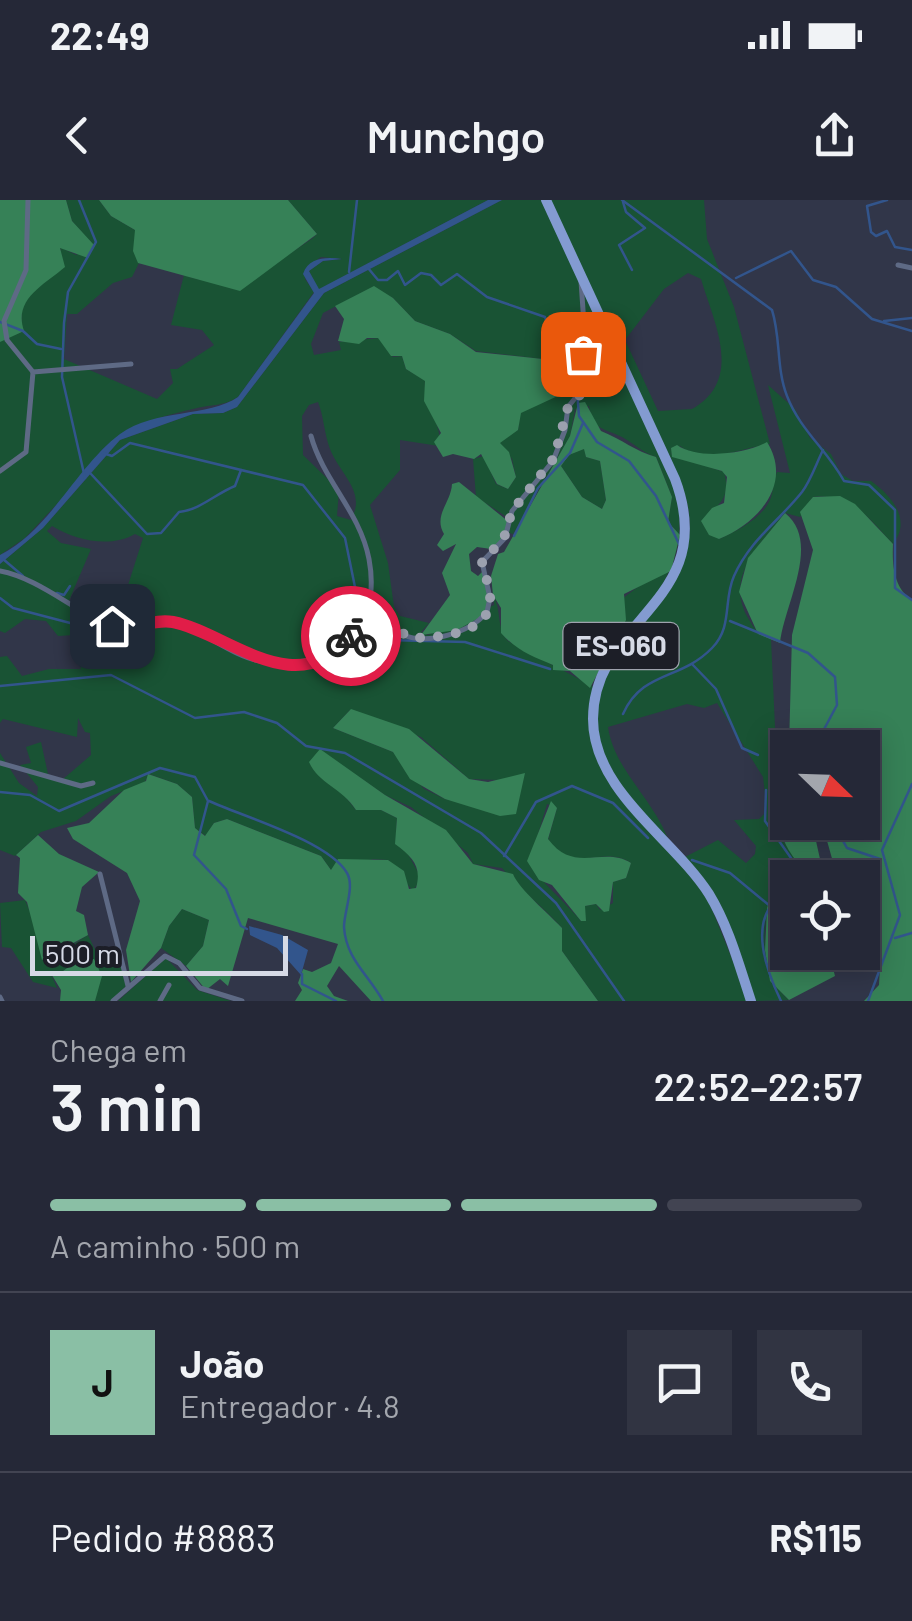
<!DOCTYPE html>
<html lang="pt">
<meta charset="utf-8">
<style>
:root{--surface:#252837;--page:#313442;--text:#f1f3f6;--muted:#a3a6ad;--line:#424452;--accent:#8abfa5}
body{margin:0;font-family:Barlow,sans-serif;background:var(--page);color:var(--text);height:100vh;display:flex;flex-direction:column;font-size:38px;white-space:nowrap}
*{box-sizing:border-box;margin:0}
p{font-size:32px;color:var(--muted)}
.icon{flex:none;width:55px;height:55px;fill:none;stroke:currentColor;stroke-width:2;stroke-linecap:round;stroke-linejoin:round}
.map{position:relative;height:801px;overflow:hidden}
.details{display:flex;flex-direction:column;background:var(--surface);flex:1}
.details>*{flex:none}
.needle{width:65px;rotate:113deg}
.fabs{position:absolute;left:770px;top:530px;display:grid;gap:20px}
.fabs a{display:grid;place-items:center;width:110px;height:110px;border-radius:0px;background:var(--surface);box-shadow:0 5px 25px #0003,0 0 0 2px var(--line);font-size:50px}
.scale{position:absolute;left:30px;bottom:25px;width:258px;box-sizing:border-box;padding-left:10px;border:5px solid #d6dae6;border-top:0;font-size:28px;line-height:35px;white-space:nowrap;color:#d6dae6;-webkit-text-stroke:8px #1c1e27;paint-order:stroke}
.pin{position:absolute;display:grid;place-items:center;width:85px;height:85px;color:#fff;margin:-42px;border-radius:20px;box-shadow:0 5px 15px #0006}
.courier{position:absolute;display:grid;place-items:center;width:100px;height:100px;margin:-50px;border:8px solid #e11d48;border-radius:50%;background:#fff;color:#222;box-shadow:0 2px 12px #0007}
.summary em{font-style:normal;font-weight:600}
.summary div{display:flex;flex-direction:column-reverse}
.summary{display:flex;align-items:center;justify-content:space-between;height:170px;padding:0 50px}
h1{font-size:65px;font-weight:600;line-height:75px}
.bar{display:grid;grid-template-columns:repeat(4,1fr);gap:15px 10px;align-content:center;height:120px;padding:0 50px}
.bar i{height:12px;border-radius:8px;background:var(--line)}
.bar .selected{background:var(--accent)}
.bar p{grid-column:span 4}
.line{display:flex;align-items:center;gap:25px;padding:0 50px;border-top:2px solid var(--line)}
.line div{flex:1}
.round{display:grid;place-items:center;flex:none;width:105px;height:105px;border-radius:0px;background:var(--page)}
.status{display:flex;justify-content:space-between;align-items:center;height:70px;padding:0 50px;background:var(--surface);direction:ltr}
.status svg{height:28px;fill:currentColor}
header{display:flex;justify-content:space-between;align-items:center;height:130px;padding:0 50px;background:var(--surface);font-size:45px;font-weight:600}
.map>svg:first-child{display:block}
</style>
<div class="status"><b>22:49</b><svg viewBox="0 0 49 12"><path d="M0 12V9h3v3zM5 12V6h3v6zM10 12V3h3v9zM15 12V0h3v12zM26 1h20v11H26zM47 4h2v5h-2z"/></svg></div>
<header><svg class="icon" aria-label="back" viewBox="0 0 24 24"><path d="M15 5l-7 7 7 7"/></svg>Munchgo<svg class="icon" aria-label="share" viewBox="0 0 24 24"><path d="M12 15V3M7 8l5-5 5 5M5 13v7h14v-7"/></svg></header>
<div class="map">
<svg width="912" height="801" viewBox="0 0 912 801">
<rect width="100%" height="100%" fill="#313649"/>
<g fill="#195334" fill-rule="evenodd">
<path d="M66,0H99L111,16L135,30L139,63L132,77L113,83L77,114H67L64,159L157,199L173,183L170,169H177L214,145L202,130L171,125L184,75C231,94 270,67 313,38L317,34L288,0H488L318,90L309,71L323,61L342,59L321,57L307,67L305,79L314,92L238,197C222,207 210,204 193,209C153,218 105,232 86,273L25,338L0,355V142L21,126C23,117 20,110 25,102C34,84 53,77 62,59L60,47L76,55L93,45L72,21Z"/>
<path d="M502,0H542L675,287C694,364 651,402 607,459C608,433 631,430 622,399L639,386L676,330L668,322L672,297L656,257C641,252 635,244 622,237C603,228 593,230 589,206L575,209L570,236L513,334L506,332L507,317L476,297L473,259L484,256L496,284L508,289L516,277L512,259L499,243L503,236L518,230L520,213L566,179L562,168L543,159L476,151L450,134L415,121L393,98L379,91H365L323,113L311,144L314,155L341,150L339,142L379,138L393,157L402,156L406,169L425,180C423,205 443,223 439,246L400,240V270L370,305L388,363L394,407L400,416L429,423L421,432L428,435L494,405L493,395C502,410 496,428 508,441L594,487L603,566L705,692L749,801H598L562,751V728C543,706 521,691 502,668L473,664L468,653L411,607L385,595L320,550L326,582L339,589L356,610H381L397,618L396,632L421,678L413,691L388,660L373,659L331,670L321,656L227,619L214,623L206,636L195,628L192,597L177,584L149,574L144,583L111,596L76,621L41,632L15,656L0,650V553L19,583L37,596L38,587L20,565L31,563L26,547L41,542L48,574L62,580L91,555L90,533L85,532L78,518L77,537L3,519L0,523V457L7,456L22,476L49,469H81L74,435L58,436L46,421L25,419L5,433L0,431V364L43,328L120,240L193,214L223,213L237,207L324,93ZM318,202C324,217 324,233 330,249C340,275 367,291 351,320L337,316L339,290L303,255L302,216L309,205ZM52,326C76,341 111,348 135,334L143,338L115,426L68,403L91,349L61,343L47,331ZM350,510L421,537L469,579L499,580L521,589L515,614L445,599L424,589L393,552L333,528ZM547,604L557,608L548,640C575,676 604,644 631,663L626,678L613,682V703L600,710L596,704L585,706L581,721C569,706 532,674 530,661Z"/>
<path d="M550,0H704L707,39L734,107L770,244C744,247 706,266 680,246L671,254L724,272C732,299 717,305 702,323L719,339C737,331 765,317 771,297C774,288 773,281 777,272L790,273L768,185L795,209L810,238L831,254L841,274L853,281H871C892,296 912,320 893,344C869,318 851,293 813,297L800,317L785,313C760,345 724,376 748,418C755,430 758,434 771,439L780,637L804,670L802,677L788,678L787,689C753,705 761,778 789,800L755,801L742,759L683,658L718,640L746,663L755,654L756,646L734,620L759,619L767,611L763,577L717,503L704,508L687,504L608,527C614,570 655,600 669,642C644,612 609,579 598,541C569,442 728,397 681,284ZM688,73L701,79C713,121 745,179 692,209L658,211L625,140L664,89Z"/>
<path d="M585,248L586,257L600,261L606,300L602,309L582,297L561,266L569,255Z"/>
<path d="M25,700L40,736L38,745L50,759L88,735L97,754L114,764L120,759L126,786L111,801H95L99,769L78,760L59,774H51L57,788L33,782L11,748L2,747L0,703Z"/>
<path d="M182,709L209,720L203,746L186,766L161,748L169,726Z"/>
<path d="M166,758L197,790L231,801H118Z"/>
</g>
<g fill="#368157" fill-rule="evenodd">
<path d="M0,0H66L72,21L94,45L88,58L60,48L65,67C44,85 13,99 24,131L0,142Z"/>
<path d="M99,0H288L317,34L240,91L138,63L133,51L135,30L111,16Z"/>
<path d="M374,86L393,98L415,121L450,134L476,152L543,159L564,170L562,194L521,213L518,230L500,243L509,252L516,277L508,289L497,284L481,254L474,259L453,254L443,257L434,242L441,233L424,201L425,181L406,169L402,156H391L378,138H367L359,144L338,141L344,119L335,106Z"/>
<path d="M585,202L601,231C623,240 635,251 656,257L672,297L668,322L680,335L671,371L624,394L626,420L590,488L570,471L553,470V465C533,457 516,450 501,433V408L493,395L491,376L498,354L504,352L570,236L578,203ZM584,249L586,257L600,261L606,300L602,309L582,297L561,266L569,255Z"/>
<path d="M767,242C793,283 759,323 719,339L709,335L701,321L712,308L724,303L727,277L722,271L672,257L671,248L677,245C698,260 746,254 767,242Z"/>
<path d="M459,282L509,322L501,341L491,349L477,347L469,354L471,371L478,376L483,371L490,394L484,415L457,430L421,435L450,395L442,373L456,344L443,351L437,345L444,334C433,315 451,303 452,284Z"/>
<path d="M840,296L855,304L893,344C892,367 894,387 912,401V801H864L879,785L881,751L843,766L838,753L862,752V678L832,677L833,662L822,623L862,622V548L789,547L792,435L813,350L800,312L813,297Z"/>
<path d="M785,313C822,342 784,405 780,443L758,434L739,392L748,358Z"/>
<path d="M351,509L409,529L469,579L488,582L525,573L516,614L500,616L445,599L410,579L393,552L333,528Z"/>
<path d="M320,549L385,595L446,630L473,664L513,674C519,689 548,713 562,728V751L598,801H371L339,766L327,786L334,796L348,801H295L302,790L298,783L303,769L312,772L331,763L338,744L248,718L228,786L220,779L206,790L186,766L203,746L209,720L182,709L169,726L161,748L131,782L126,750L140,701L127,673L73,639L67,628L89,623L124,590L146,581L148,574L177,584L192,597L195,628L205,636L214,623L227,619L321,656L331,670L338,659L388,660L404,671L409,689L416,688C422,667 413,657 395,644L397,618L381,610H356C343,589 318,583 309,562Z"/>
<path d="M779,573L787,575L788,622L812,623L824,677H802L804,670C768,629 786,620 775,577Z"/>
<path d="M551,601L557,608L548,639C575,675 603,645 631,663L626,678L613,682L609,711L604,712L596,704L585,706L586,721H581L552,685L539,680L527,661Z"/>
<path d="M38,635L59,654L99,672L82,687L76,711L84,715L88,735L42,760L27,702L18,693L20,658L16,655Z"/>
<path d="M787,689L788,752L829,753L835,776L789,800L770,781L765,750L767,708L770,699Z"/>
<path d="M94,759L102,776L95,801H60L61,790L50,772L59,774L78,760Z"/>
</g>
<g fill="#32558c">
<path d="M488,0H502L324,93L237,207L223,213L193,214L120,240L43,328L0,364V355C49,331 77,266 120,234C154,209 209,217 238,197L314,93L303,74C309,57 326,57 342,59L323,61L309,71L319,89Z"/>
<path d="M249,726L282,735L308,750L301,775L277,748L250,735Z"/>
</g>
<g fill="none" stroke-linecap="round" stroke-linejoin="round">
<g stroke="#32558c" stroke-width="2.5">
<path d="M79,0L96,42L68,92L64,123L62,177L85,278"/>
<path d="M622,0L772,110C781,138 776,168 787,196C800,230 827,250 844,281L869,285L895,310V388L912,400"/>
<path d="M887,0L867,6L871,32L876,36L887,31L895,47L912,50"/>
<path d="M623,2L626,12L645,28L619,45L632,70"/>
<path d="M368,68L378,80H387L398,71L405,85L421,73L431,75L441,85L457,74L487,97L545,117L558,160L577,191L579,216L597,242L629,261L656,296L679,344"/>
<path d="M349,72L357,0"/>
<path d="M736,78L791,51L813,80L836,87L872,119L912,131"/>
<path d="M884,121L912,118"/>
<path d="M0,122L23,131L37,144L61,149"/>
<path d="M103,253L112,256L130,243L303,285L345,338L356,392L353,429L388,440L465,442L550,469"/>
<path d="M91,274L147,334L161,333L179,312C200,310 215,294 235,286L241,270"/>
<path d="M514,336L538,288L570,253L583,223"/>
<path d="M3,359L23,376"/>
<path d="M57,393L64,395L70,386"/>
<path d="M0,398L13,408L74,424L78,442"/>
<path d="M730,421L808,453L835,477L837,505L814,548"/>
<path d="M692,464L716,489L742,548L758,555"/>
<path d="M0,486L111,475L195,518L244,512L277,523L306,546L345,553L481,633L556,703L624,801"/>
<path d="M623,514C643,470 680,481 712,448C733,427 723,400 734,376C750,340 779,321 802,292C811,280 816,264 823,250"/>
<path d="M766,590L765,621L798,668L799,678"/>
<path d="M0,592L30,595L59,611L160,568L195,577L208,601L194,655L226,689L241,726L247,729"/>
<path d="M209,601C244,617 328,641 347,673C355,686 344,712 344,727C346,759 368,774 383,801"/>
<path d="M833,623L847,648L880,659"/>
<path d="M504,656L536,602L572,586L613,603L648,638"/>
<path d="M692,660L730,673L770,706"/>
<path d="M895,738L912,733"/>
<path d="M302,774V784L336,801"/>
<path d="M781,801C765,768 745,714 788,691"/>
<path d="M868,801L900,715L882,650L912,584"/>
</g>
<g stroke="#5e6a85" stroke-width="5">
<path d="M28,0L26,70L4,121L7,140L33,172"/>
<path d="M898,65L912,68"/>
<path d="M0,271L26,252L33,172L131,164"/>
<path d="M0,371C38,378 73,410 109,425C131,435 154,417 176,423C203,431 234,457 260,461C330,472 383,434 369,359C360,312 323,280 311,236"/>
<path d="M369,411C379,420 390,431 403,435C428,445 470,433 487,412L490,398L482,362L505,338L512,311L553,261L565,230L568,207L588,182L581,81"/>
<path d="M0,563L81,586L93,583"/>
<path d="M100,674L128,786"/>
<path d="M0,797L2,801"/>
<path d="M113,801L165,756L179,763L200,788L242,801"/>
<path d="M160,801L169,785"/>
</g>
<path stroke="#839bd1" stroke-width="10" d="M546,0L675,279C721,402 593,418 593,519C593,591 674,639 709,694C729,727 739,765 751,801"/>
</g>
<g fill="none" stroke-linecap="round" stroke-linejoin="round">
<path stroke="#9ca1af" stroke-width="10" stroke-dasharray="0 18" d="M351,436L369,411L410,438C435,438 489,435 490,401C491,388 484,374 482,362L504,338L512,311L554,258L568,207L582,193L589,178L583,154"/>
<path stroke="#e11d48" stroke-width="12" d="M112,426C132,432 152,418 173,422C228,433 296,504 351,436"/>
</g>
<g text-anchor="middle" stroke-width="9" stroke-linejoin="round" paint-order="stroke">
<rect fill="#1c1e27" stroke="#9ea2ad" stroke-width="2.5" x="563.5" y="423" width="115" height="46" rx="8"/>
<g font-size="28" font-weight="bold" fill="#d6dae6">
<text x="621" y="456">ES-060</text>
</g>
</g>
</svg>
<div class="fabs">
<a><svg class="needle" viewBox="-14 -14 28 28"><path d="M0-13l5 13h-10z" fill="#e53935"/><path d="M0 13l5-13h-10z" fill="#a3a6ad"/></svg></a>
<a><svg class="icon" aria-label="locate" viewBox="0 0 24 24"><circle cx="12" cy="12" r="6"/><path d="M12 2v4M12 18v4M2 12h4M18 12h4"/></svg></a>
</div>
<div class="scale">500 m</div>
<div class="pin" style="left:583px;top:154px;background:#ea580c"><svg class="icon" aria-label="bag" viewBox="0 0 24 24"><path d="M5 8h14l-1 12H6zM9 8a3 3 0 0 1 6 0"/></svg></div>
<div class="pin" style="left:112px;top:426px;background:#1f2937"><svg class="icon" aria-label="home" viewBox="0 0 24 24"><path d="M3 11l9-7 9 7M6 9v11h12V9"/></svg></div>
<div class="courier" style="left:351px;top:436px"><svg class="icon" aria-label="bike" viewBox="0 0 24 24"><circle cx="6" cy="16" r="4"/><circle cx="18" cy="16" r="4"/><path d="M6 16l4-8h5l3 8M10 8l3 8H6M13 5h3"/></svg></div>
</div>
<section class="details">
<div class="summary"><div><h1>3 min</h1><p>Chega em</p></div><em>22:52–22:57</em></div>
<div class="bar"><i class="selected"></i><i class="selected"></i><i class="selected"></i><i></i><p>A caminho · 500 m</p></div>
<div class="line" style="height:180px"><b class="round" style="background:var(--accent);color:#111">J</b><div><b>João</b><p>Entregador · 4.8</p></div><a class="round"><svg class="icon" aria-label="chat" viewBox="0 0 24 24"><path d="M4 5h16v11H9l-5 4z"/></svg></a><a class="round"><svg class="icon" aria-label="phone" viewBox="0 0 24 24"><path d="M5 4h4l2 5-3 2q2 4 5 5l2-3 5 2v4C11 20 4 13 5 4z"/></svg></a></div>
<div class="line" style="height:130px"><div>Pedido #8883</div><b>R$115</b></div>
</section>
